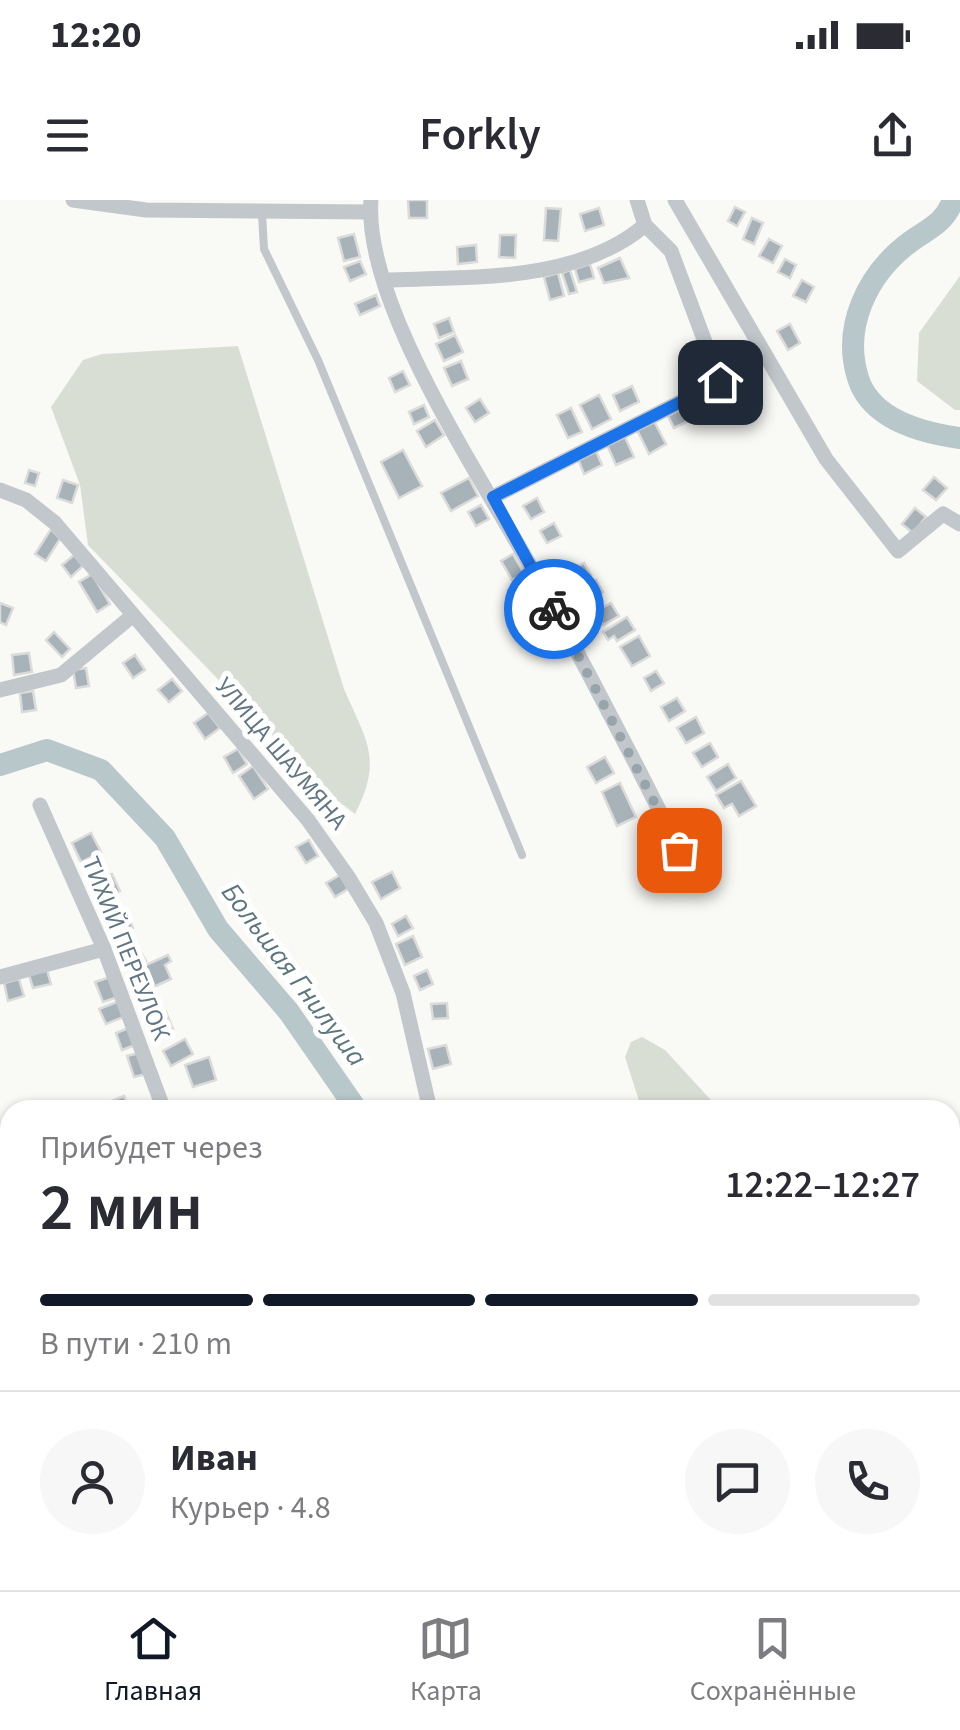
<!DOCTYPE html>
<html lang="ru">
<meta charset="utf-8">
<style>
:root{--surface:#fff;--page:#f7f7f7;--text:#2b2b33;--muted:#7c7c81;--line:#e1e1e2;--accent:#111827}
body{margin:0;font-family:"Source Sans 3",sans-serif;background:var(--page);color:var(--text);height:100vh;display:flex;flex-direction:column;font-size:38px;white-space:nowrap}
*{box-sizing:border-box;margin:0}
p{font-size:32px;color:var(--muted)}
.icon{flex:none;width:55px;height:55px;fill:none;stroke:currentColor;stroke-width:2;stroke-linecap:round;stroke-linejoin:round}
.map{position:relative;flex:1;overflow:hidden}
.side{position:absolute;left:0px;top:900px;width:960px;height:490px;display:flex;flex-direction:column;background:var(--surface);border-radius:30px 30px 0 0;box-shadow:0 2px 8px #0004}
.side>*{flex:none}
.pin{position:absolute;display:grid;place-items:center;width:85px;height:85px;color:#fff;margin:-42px;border-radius:20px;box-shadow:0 5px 15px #0006}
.courier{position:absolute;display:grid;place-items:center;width:100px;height:100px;margin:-50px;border:8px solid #1a73e8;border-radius:50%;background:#fff;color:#222;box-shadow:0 2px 12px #0007}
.summary em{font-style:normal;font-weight:600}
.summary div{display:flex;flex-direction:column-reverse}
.summary{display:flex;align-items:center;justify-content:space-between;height:170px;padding:0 40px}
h1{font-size:65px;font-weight:600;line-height:75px}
.bar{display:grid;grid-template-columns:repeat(4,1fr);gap:15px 10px;align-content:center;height:120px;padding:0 40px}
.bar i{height:12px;border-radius:8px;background:var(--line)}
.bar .on{background:var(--accent)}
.bar p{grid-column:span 4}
.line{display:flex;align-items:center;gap:25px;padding:0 40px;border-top:2px solid var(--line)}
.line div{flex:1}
.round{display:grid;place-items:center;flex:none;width:105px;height:105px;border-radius:52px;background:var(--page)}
.status{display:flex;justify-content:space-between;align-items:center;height:70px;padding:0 50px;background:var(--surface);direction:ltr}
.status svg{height:28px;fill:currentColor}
header{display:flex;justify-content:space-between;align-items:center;height:130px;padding:0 40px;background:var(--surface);font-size:45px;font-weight:600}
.tab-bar{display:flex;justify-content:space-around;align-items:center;height:140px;border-top:2px solid var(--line);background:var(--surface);font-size:28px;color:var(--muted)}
.tab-bar a{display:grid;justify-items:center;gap:5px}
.tab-bar .on{color:var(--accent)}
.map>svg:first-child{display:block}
</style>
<div class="status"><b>12:20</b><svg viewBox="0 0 49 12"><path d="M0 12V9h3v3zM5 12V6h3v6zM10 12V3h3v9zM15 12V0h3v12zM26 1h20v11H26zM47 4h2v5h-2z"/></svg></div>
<header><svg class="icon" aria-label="menu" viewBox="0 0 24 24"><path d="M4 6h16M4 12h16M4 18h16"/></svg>Forkly<svg class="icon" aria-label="share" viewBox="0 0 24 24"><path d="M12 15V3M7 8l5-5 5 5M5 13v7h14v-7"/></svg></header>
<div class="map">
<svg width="960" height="1390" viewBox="0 0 960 1390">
<rect width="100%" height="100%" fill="#f9f9f6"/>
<g fill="#d9ded5">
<path d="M960,76V210H955L917,181L919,133Z"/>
<path d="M238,146L344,489C367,542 383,559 355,614L329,594L88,345L80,285L51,207L83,160L102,154Z"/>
<path d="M642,837L665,850L720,910H642L625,857L631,842Z"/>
<path d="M658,1380H909L912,1390H656Z"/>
</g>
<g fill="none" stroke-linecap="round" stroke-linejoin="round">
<g stroke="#b8c7ca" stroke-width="22">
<path d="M953,0C945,23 928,29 910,42C867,74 842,127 858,178C871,220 923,233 960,238"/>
<path d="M0,565L47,550L101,570L165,638L218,729L289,812L357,910"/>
<path d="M87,1380L91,1390"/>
</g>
</g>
<g fill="#a8b2b9" stroke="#dbdbd9" stroke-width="2.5">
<path d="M408,0H427V18H409Z"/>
<path d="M735,7L745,12L737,26L728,21Z"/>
<path d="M546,8L561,9L558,41L544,40Z"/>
<path d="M599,8L604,25L585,31L580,14Z"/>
<path d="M752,18L763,23L754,44L743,39Z"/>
<path d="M354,34L360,57L344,61L338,38Z"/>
<path d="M500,35H516L515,58L499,57Z"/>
<path d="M769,39L782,46L773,63L759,56Z"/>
<path d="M476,45L477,62L458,64L457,47Z"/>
<path d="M620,58L629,78L604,83L598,68Z"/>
<path d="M785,59L796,65L790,78L778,72Z"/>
<path d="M360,61L366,74L350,81L344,67Z"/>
<path d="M590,64L594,78L579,82L575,69Z"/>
<path d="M570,70L577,92L569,94L562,73Z"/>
<path d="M558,73L564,96L550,100L544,77Z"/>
<path d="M802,80L814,87L806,102L793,96Z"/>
<path d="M376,95L380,106L360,115L355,104Z"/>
<path d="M449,118L454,132L439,138L434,124Z"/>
<path d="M790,124L800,143L788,150L777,131Z"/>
<path d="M455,135L463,152L444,161L436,144Z"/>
<path d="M461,161L468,179L452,186L444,168Z"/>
<path d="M403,171L410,185L395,192L389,178Z"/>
<path d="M632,186L639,202L620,211L613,195Z"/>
<path d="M599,195L611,219L592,229L580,205Z"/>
<path d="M480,199L489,213L475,222L466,208Z"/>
<path d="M424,205L429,217L414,224L409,212Z"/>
<path d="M689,205L695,218L674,228L668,216Z"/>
<path d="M571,208L582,232L568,238L557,215Z"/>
<path d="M435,220L444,235L426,247L417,231Z"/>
<path d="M654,221L666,244L649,254L637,230Z"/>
<path d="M625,237L634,257L616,265L607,245Z"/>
<path d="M403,250L422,286L399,298L381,262Z"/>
<path d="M596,251L602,265L584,274L578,259Z"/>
<path d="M29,270L39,273L35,286L25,283Z"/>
<path d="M934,277L947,288L936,300L923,290Z"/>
<path d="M469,278L478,296L451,311L441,293Z"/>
<path d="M63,280L78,285L72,303L57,298Z"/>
<path d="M537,298L544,312L531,319L523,306Z"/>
<path d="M481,305L489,319L476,326L468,312Z"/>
<path d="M915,308L926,317L913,333L902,324Z"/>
<path d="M554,323L561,336L547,343L540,331Z"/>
<path d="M51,329L60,339L46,361L35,354Z"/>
<path d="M513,354L524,373L512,380L501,361Z"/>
<path d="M74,355L83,366L71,377L62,365Z"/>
<path d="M584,363L591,375L576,384L569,372Z"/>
<path d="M92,374L110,404L97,412L79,382Z"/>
<path d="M596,380L603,392L586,403L578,391Z"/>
<path d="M524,382L533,399L517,407L508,390Z"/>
<path d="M0,403L13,408L6,425L0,422Z"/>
<path d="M611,403L619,416L603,425L595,412Z"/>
<path d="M539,412L548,427L531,436L522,421Z"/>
<path d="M627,417L635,430L617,441L614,436L608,440L603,432Z"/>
<path d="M54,432L70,449L62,457L46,440Z"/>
<path d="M639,436L650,456L632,466L620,447Z"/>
<path d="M29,453L32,472L14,475L12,455Z"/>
<path d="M135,455L145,470L133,478L123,463Z"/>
<path d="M86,468L89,486L76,488L73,470Z"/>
<path d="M656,471L664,483L651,491L644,478Z"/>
<path d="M172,479L182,491L169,502L158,490Z"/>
<path d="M33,491L36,510L22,512L20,493Z"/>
<path d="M677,498L685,511L669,521L661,507Z"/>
<path d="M208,513L220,528L205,539L194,523Z"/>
<path d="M696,517L704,533L686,543L677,528Z"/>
<path d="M710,543L718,557L702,567L693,553Z"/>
<path d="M238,549L247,564L233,573L224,557Z"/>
<path d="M605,557L614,573L596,583L587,567Z"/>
<path d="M728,564L736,578L716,591L707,577Z"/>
<path d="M253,566L268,589L254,599L239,576Z"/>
<path d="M741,581L756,606L739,616L732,604L724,608L716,595Z"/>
<path d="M620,583L636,617L617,626L602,592Z"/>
<path d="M91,633L101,652L81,662L72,643Z"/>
<path d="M309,640L318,656L306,663L296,647Z"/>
<path d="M392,672L400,688L381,699L372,682Z"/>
<path d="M112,674L120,691L98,702L90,685Z"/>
<path d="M340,675L348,689L335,697L326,683Z"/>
<path d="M127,713L133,728L115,736L108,721Z"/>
<path d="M406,716L413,728L398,736L392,724Z"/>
<path d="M413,736L422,757L405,765L396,744Z"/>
<path d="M139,749L146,761L129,770L123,758Z"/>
<path d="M168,755L171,761L165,765L171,779L147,790L137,769Z"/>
<path d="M47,770L51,784L33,788L29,775Z"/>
<path d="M427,770L433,784L420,790L414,776Z"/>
<path d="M110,777L118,797L103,802L95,782Z"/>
<path d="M19,779L24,796L8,801L4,783Z"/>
<path d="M119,801L126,816L106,824L99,809Z"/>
<path d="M447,803L448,818L433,819L431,804Z"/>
<path d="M166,812L173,829L158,836L151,819Z"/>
<path d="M129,828L135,845L122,850L116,833Z"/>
<path d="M185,839L193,854L171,866L163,851Z"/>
<path d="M446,845L451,864L433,869L428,849Z"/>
<path d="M139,853L146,874L134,877L127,856Z"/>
<path d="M209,857L216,880L193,887L185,865Z"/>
<path d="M124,896L129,910H110L107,903Z"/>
<path d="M357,1380H378L376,1388L356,1384Z"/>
</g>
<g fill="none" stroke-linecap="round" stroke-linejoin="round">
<path stroke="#c2c7cb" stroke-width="8" d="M262,14L264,49L318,160L522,655"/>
<g stroke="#c2c7cb" stroke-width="15">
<path d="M73,0L146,10L370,12"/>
<path d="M371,0C363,106 487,285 538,380C587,469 634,559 679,650"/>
<path d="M675,0L826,259L898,351L943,314L960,324"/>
<path d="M384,80C467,77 578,83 645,25"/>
<path d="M0,290L26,300L55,323L308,620L349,678L376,723L403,793L430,910"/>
<path d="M493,297L720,182L671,51L645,25L637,0"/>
<path d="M0,490L61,475L132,416"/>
<path d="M40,605L104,749L164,910"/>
<path d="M0,777L104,749"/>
<path d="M0,1004L10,1001"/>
<path d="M10,1390L14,1380"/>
<path d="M393,1390L395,1380"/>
</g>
</g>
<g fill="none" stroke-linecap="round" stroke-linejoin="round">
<path stroke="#97a4ab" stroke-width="10" stroke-dasharray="0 18" d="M554,409L679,650"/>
<path stroke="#1a73e8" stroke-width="12" d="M554,409L493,297L720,182"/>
</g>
<g text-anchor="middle" stroke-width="10" stroke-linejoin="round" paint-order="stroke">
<g font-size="25" fill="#627683" stroke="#fff">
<text transform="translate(282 553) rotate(50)" y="9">УЛИЦА ШАУМЯНА</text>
<text transform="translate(127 748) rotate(68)" y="9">ТИХИЙ ПЕРЕУЛОК</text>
</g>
<g font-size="28" font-style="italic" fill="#5d767d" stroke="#fff">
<text transform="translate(295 774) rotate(53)" y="10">Большая Гнилуша</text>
</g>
</g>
</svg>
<div class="pin" style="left:679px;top:650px;background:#ea580c"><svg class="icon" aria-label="bag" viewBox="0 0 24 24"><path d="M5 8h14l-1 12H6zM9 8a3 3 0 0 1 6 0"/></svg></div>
<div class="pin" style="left:720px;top:182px;background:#1f2937"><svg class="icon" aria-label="home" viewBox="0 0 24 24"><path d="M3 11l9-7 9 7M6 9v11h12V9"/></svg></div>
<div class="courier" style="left:554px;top:409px"><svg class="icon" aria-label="bike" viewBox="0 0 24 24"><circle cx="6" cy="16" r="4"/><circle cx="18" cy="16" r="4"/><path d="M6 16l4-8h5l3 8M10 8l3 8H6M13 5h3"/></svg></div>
<section class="side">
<div class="summary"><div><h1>2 мин</h1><p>Прибудет через</p></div><em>12:22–12:27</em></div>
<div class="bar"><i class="on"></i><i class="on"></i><i class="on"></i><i></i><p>В пути · 210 m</p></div>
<div class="line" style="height:180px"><a class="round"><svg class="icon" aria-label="person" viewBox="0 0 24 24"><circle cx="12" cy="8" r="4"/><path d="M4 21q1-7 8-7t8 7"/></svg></a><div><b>Иван</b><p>Курьер · 4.8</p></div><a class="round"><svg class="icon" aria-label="chat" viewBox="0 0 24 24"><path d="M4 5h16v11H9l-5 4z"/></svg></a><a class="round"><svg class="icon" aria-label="phone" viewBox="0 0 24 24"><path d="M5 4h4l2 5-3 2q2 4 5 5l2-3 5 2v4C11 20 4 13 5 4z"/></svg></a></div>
</section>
</div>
<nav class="tab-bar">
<a class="on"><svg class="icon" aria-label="home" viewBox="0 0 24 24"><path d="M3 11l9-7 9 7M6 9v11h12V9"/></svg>Главная</a>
<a><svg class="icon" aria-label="map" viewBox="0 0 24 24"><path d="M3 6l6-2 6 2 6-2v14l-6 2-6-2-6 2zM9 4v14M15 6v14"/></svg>Карта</a>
<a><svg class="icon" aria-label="saved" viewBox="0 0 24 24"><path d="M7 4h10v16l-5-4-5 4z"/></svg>Сохранённые</a>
</nav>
